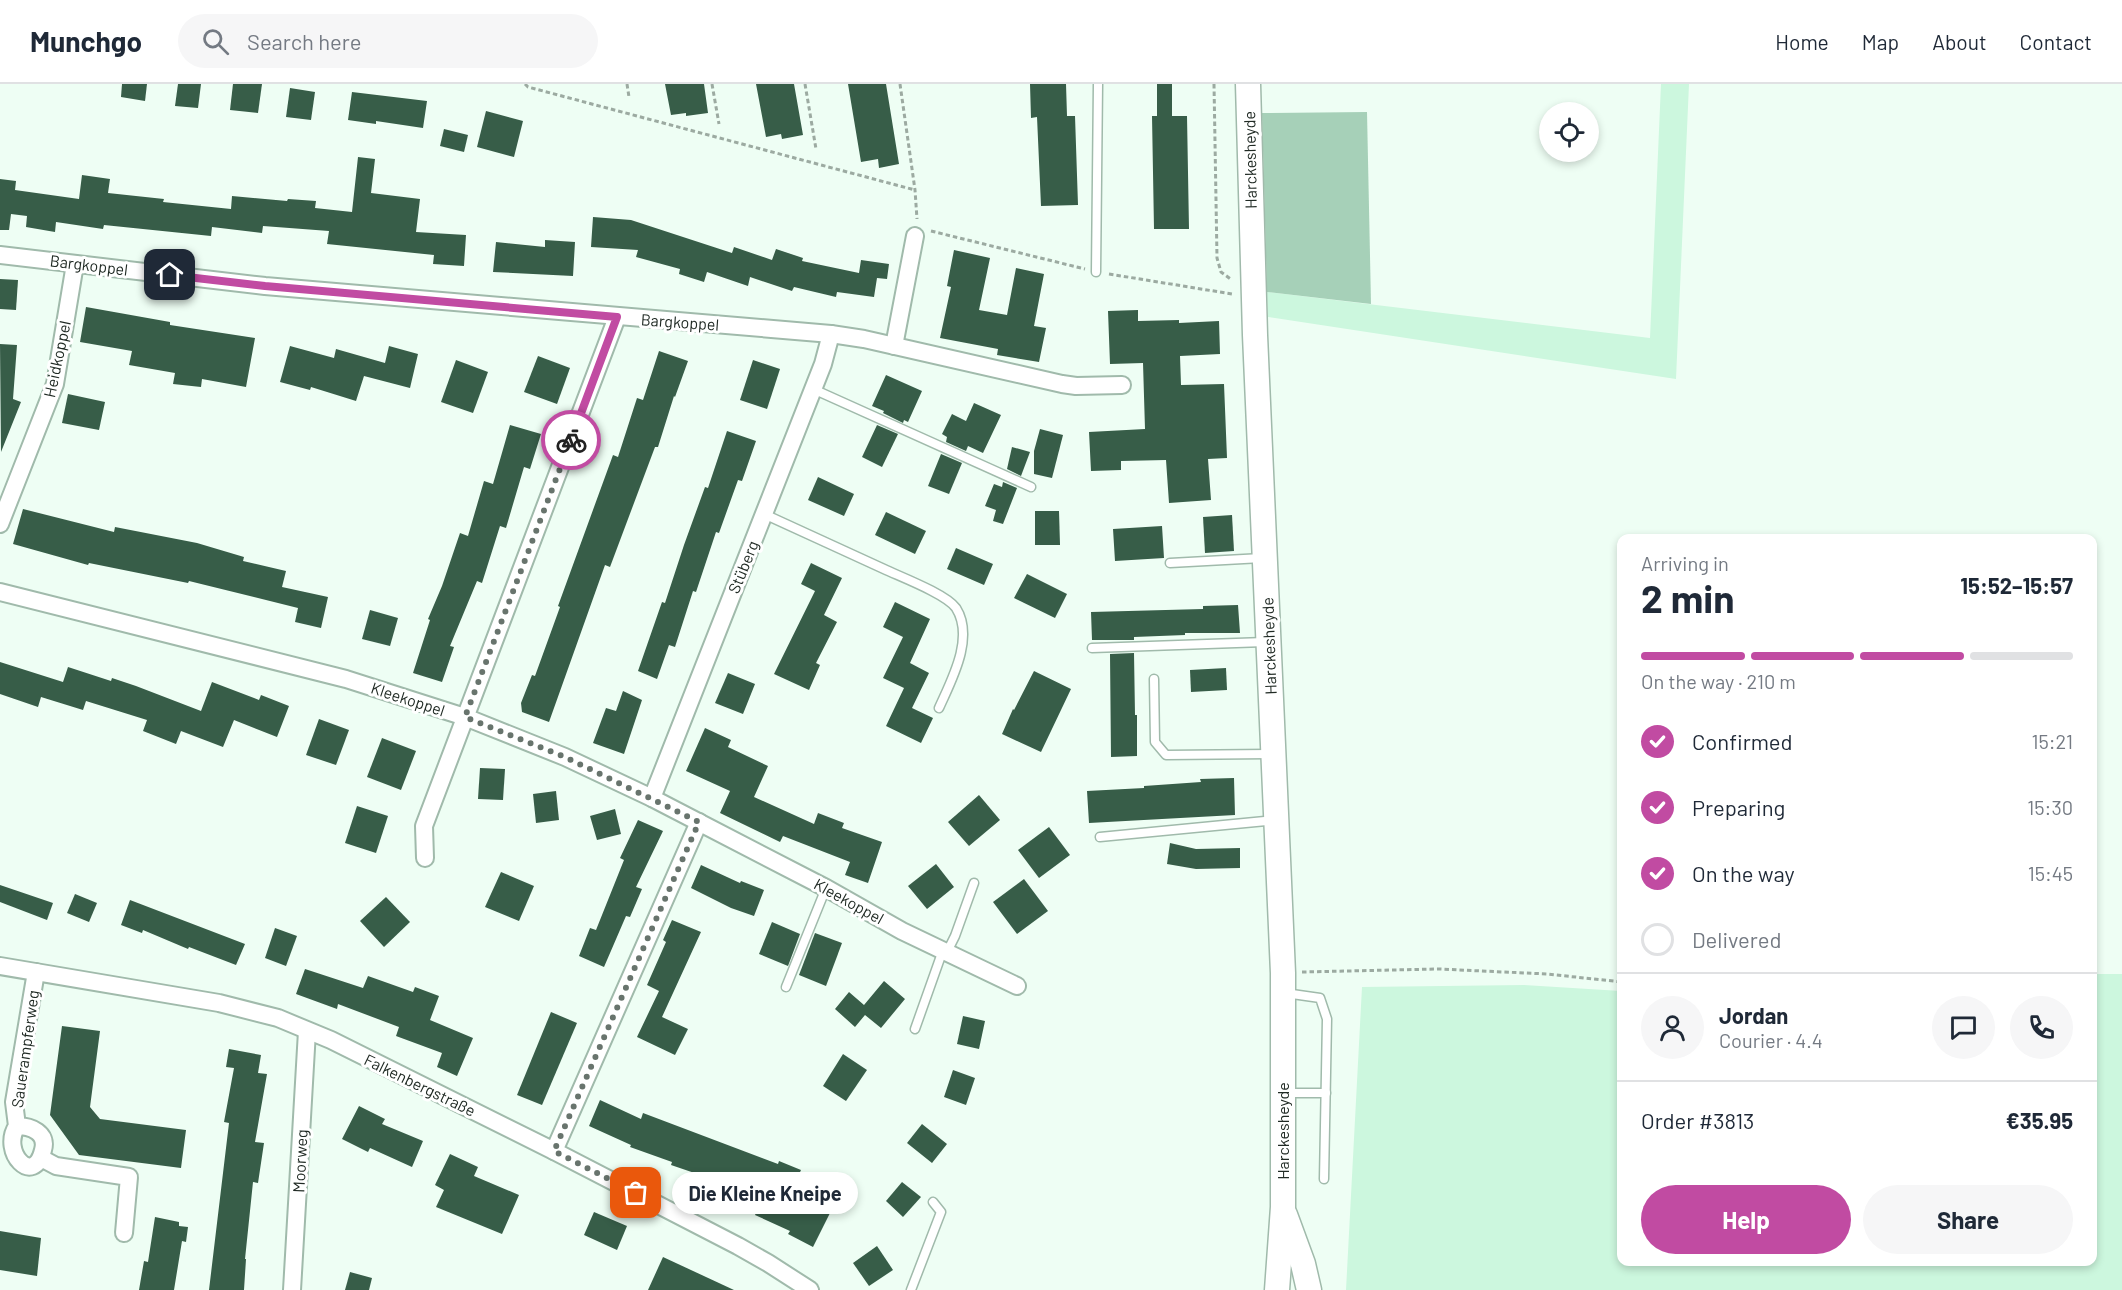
<!DOCTYPE html>
<meta charset="utf-8">
<style>
:root{--surface:#fff;--page:#f6f6f7;--text:#1f2937;--muted:#747a83;--line:#e0e1e3;--accent:#c14ba2}
body{margin:0;font-family:Barlow,sans-serif;background:var(--page);color:var(--text);height:100vh;display:flex;flex-direction:column;font-size:22px;white-space:nowrap}
*{box-sizing:border-box;margin:0}
p{font-size:20px;color:var(--muted)}
.icon{flex:none;width:33px;height:33px;fill:none;stroke:currentColor;stroke-width:2;stroke-linecap:round;stroke-linejoin:round}
.map{position:relative;flex:1;overflow:hidden}
.side{position:absolute;left:1617px;top:450px;width:480px;height:732px;display:flex;flex-direction:column;background:var(--surface);border-radius:12px;box-shadow:0 3px 9px #0003}
.side>*{flex:none}
.tools{position:absolute;left:1539px;top:18px;display:grid;gap:12px}
.tools a{display:grid;place-items:center;width:60px;height:60px;border-radius:50%;background:var(--surface);box-shadow:0 3px 9px #0003;font-size:30px}
.pin{position:absolute;display:grid;place-items:center;width:51px;height:51px;color:#fff;margin:-26px;border-radius:12px;box-shadow:0 3px 9px #0006}
.courier{position:absolute;display:grid;place-items:center;width:60px;height:60px;margin:-30px;border:4px solid #c14ba2;border-radius:50%;background:#fff;color:#222;box-shadow:0 2px 8px #0007}
.bubble{position:absolute;height:42px;border-radius:21px;background:var(--surface);box-shadow:0 3px 9px #0003;font-size:20px;font-weight:700;line-height:42px;text-align:center}
.headline em{font-style:normal;font-weight:700}
.headline div{display:flex;flex-direction:column-reverse}
.headline{display:flex;align-items:center;justify-content:space-between;height:102px;padding:0 24px}
h1{font-size:39px;font-weight:700;line-height:45px}
.bar{display:grid;grid-template-columns:repeat(4,1fr);gap:9px 6px;align-content:center;height:72px;padding:0 24px}
.bar i{height:8px;border-radius:4px;background:var(--line)}
.bar .on{background:var(--accent)}
.bar p{grid-column:span 4}
.line{display:flex;align-items:center;gap:15px;padding:0 24px;border-top:2px solid var(--line)}
.line div{flex:1}
.round{display:grid;place-items:center;flex:none;width:63px;height:63px;border-radius:32px;background:var(--page)}
ol{padding:0 24px;list-style:none}
li{display:flex;align-items:center;gap:18px;height:66px}
li p{margin-inline-start:auto}
li .icon{padding:6px;border-radius:50%;background:var(--accent);color:#fff;stroke-width:4}
li:last-child{color:var(--muted)}
li i{width:33px;height:33px;border:3px solid var(--line);border-radius:50%}
.action{display:flex;gap:12px;margin-top:auto;padding:12px 24px}
.action a{flex:1;height:69px;border-radius:36px;background:var(--accent);color:#fff;font-size:24px;font-weight:700;line-height:69px;text-align:center}
.action a+a{background:var(--page);color:var(--text)}
header{display:flex;align-items:center;gap:36px;box-sizing:border-box;height:84px;padding:0 30px;background:var(--surface);border-bottom:2px solid var(--line)}
header strong{font-size:28px}
nav{display:flex;gap:33px;margin-inline-start:auto;font-size:21px}
.search{width:420px;height:54px;background:var(--page);display:flex;align-items:center;gap:15px;box-sizing:border-box;padding:0 21px;border-radius:33px;color:var(--muted);font-size:22px}
.map>svg:first-child{display:block}
</style>
<header>
<strong>Munchgo</strong>
<div class="search"><svg class="icon" aria-label="search" viewBox="0 0 24 24"><circle cx="10" cy="10" r="6"/><path d="M15 15l6 6"/></svg>Search here</div>
<nav><a>Home</a><a>Map</a><a>About</a><a>Contact</a></nav>
</header>
<div class="map">
<svg width="2122" height="1206" viewBox="0 0 2122 1206">
<rect width="100%" height="100%" fill="#eefef4"/>
<g fill="#ccf7de">
<path d="M1661,0H1689L1676,295L1268,233L1267,208L1650,254Z"/>
<path d="M2093,890H2122V1206H1346L1362,903L1524,901L1621,907L1622,1178H2092Z"/>
</g>
<path fill="#a6d0b8" d="M1367,28L1371,220L1267,208L1262,29Z"/>
<g fill="#375d48">
<path d="M122,0H147L145,17L121,13Z"/>
<path d="M178,0H201L198,24L175,22Z"/>
<path d="M233,0H262L258,29L230,26Z"/>
<path d="M665,0H704L708,29L686,32V29L671,31Z"/>
<path d="M756,0H794L803,51L782,55L781,50L766,53Z"/>
<path d="M848,0H886L899,80L879,84L878,75L861,78Z"/>
<path d="M1030,0H1066L1067,32H1075L1078,121L1041,122L1037,33L1031,34Z"/>
<path d="M1157,0H1172V32H1187L1189,145H1154L1152,32H1157Z"/>
<path d="M290,4L315,8L311,36L286,33Z"/>
<path d="M352,8L427,17L423,44L376,37V40L348,36Z"/>
<path d="M486,27L523,37L514,73L477,63Z"/>
<path d="M444,45L468,51L464,68L440,62Z"/>
<path d="M358,73L375,75L371,109L420,115L416,148L466,151L464,182L433,180L434,171L327,160L329,147L263,142L262,149L212,143L211,152L104,141L103,145L56,138L55,148L26,143L27,132L11,130L9,146H0V95L16,97L15,106L79,115L82,91L110,95L108,109L164,115L163,118L231,125L232,112L287,117L288,115L316,117L315,124L352,128Z"/>
<path d="M593,133L631,136L732,169L734,163L772,176L776,165L803,174L802,177L859,189L861,176L889,180L887,195L877,194L874,213L837,208L836,213L794,203L792,207L750,193L748,202L707,188L704,198L679,190L680,185L636,173L638,166L591,163Z"/>
<path d="M545,156L575,158L573,192L493,188L496,158L545,163Z"/>
<path d="M954,166L990,174L979,226L1007,231L1016,184L1044,190L1034,242L1046,244L1039,278L997,271L998,265L940,254L951,203L947,202Z"/>
<path d="M0,195L18,196L16,226L0,225Z"/>
<path d="M86,223L170,238V241L255,254L246,303L202,295L201,303L173,300L175,289L129,281L132,267L80,258Z"/>
<path d="M1138,226V237L1179,236V239L1219,237L1220,270L1180,272L1181,301L1224,300L1227,374L1208,375L1211,416L1169,419L1166,376L1121,377V386L1091,387L1089,348L1145,345L1143,279L1110,280L1108,227Z"/>
<path d="M0,260L17,261L13,315L21,318L1,368Z"/>
<path d="M290,262L334,274L336,265L385,279L389,262L418,270L410,304L364,292L356,317L311,303L310,306L280,298Z"/>
<path d="M659,267L688,277L675,313L674,312L658,363H655L610,483L605,481L549,638L522,628L521,619L532,591L535,592L560,523L558,522L613,371L618,373L637,314L643,316Z"/>
<path d="M538,272L570,284L557,320L524,308Z"/>
<path d="M456,276L488,288L473,329L441,318Z"/>
<path d="M753,276L780,285L767,325L740,316Z"/>
<path d="M886,291L922,307L908,338L904,336L903,339L883,329L884,327L872,322Z"/>
<path d="M68,310L105,318L99,346L62,339Z"/>
<path d="M974,319L1001,331L983,369L968,362L966,367L946,358L947,353L942,350L952,330L966,337Z"/>
<path d="M510,341L541,350L530,385L524,383L506,444L500,442L482,499L477,497L450,562L454,563L442,598L413,589L430,536L428,535L442,502L460,449L468,452L484,397L493,400Z"/>
<path d="M877,341L898,350L882,383L862,373Z"/>
<path d="M1040,345L1063,351L1052,394L1034,390V367Z"/>
<path d="M727,347L756,357L742,397L738,396L719,449L716,448L696,508L693,507L675,563L669,561L657,595L638,587L662,518L665,519L684,461L705,403L708,404Z"/>
<path d="M1012,363L1030,368L1021,392L1007,385Z"/>
<path d="M941,370L962,379L949,410L928,402Z"/>
<path d="M818,393L854,410L844,432L808,416Z"/>
<path d="M1003,398L1017,404L1003,440L993,437L996,426L985,422L994,400L1002,403Z"/>
<path d="M23,425L114,448L115,443L197,459L244,473L243,477L286,487L282,503L328,513L321,544L295,538L298,524L189,497L188,499L89,479L88,481L13,460Z"/>
<path d="M1035,427H1059L1060,461H1035Z"/>
<path d="M886,428L926,447L915,470L875,451Z"/>
<path d="M1232,431L1234,467L1205,469L1203,433Z"/>
<path d="M1162,442L1164,474L1115,477L1113,445Z"/>
<path d="M956,464L993,480L984,501L947,485Z"/>
<path d="M811,479L842,494L824,531L837,538L816,579L820,581L809,606L774,590L815,507L801,500Z"/>
<path d="M1027,490L1067,510L1055,534L1014,514Z"/>
<path d="M895,518L930,535L910,579L929,589L912,624L933,634L921,659L886,642L904,604L883,594L903,553L883,543Z"/>
<path d="M1238,521L1240,549H1185V551L1134,553V556H1092L1091,528L1203,525V522Z"/>
<path d="M370,526L398,534L390,562L362,555Z"/>
<path d="M1134,569L1135,631H1137V672L1111,673L1110,570Z"/>
<path d="M0,578L63,598L68,583L111,597L112,594L136,602L201,627L212,598L259,616L261,611L289,622L277,653L234,636L223,663L181,647L176,660L143,647L147,636L86,617L83,626L41,613L38,623L0,610Z"/>
<path d="M1226,584L1227,606L1191,608L1190,586Z"/>
<path d="M1034,587L1071,605L1041,668L1002,650L1013,625L1014,626Z"/>
<path d="M728,589L755,600L743,630L715,619Z"/>
<path d="M623,607L642,616L624,670L593,659L606,624L616,627Z"/>
<path d="M319,635L349,646L336,681L306,671Z"/>
<path d="M705,644L731,656L728,663L768,682L754,713L814,740L818,729L844,739L842,744L882,758L868,799L845,791L850,778L783,752L780,758L720,729L730,707L686,687Z"/>
<path d="M382,654L416,667L401,706L367,693Z"/>
<path d="M480,684L505,685L503,716L478,715Z"/>
<path d="M1234,694L1235,731L1089,739L1087,707L1144,704V702L1201,698L1200,695Z"/>
<path d="M556,707L559,736L536,739L533,710Z"/>
<path d="M979,711L1000,736L969,762L948,738Z"/>
<path d="M357,722L388,732L376,769L345,759Z"/>
<path d="M615,725L621,750L597,756L590,732Z"/>
<path d="M638,736L663,747L636,803L642,805L630,833L626,832L604,883L579,872L590,844L596,846L624,776L620,774Z"/>
<path d="M1049,743L1070,771L1039,794L1018,766Z"/>
<path d="M1170,759L1196,765L1240,764V784L1196,785L1167,780Z"/>
<path d="M936,780L954,803L927,825L908,802Z"/>
<path d="M701,781L740,799L741,797L764,806L754,832L731,824L691,804Z"/>
<path d="M501,788L534,802L519,837L485,823Z"/>
<path d="M1024,795L1048,827L1017,850L993,818Z"/>
<path d="M0,801L53,819L47,836L0,818Z"/>
<path d="M75,810L97,819L89,838L67,829Z"/>
<path d="M386,813L410,838L384,863L360,837Z"/>
<path d="M130,816L245,860L236,881L189,863L188,865L143,846L142,849L121,841Z"/>
<path d="M672,836L701,848L662,933L688,945L675,971L637,953L659,907L647,901L666,858L663,856Z"/>
<path d="M772,838L800,850L788,882L759,870Z"/>
<path d="M275,844L297,852L286,882L265,874Z"/>
<path d="M815,849L842,859L826,902L799,891Z"/>
<path d="M305,885L363,904L368,892L413,908L415,903L439,912L430,936L473,954L457,992L437,983L442,969L396,952L399,943L338,920L337,925L296,910Z"/>
<path d="M884,897L905,915L881,944L865,931L855,943L835,925L849,908L864,921Z"/>
<path d="M551,928L577,939L542,1021L517,1011Z"/>
<path d="M963,932L985,937L979,965L957,960Z"/>
<path d="M62,942L100,947L90,1023L100,1035L186,1046L181,1084L79,1071L50,1031Z"/>
<path d="M229,965L261,971L258,989L267,990L255,1058L264,1059L258,1099L253,1098L245,1175H246L244,1206H209L229,1039L224,1038L234,984L226,983Z"/>
<path d="M843,970L867,986L846,1017L823,1002Z"/>
<path d="M953,986L975,994L966,1021L944,1013Z"/>
<path d="M600,1016L641,1035L643,1029L778,1080L779,1077L801,1086L795,1099L835,1119L813,1163L788,1150L790,1147L755,1131L762,1116L714,1098L715,1096L671,1081L672,1078L630,1063L631,1061L589,1042Z"/>
<path d="M359,1022L385,1035L382,1040L423,1057L412,1083L370,1064L368,1068L342,1055Z"/>
<path d="M922,1040L947,1060L932,1079L907,1059Z"/>
<path d="M450,1070L478,1083L474,1092L519,1111L502,1150L436,1123L444,1106L435,1101Z"/>
<path d="M902,1098L921,1113L903,1133L886,1117Z"/>
<path d="M594,1128L627,1142L617,1166L584,1151Z"/>
<path d="M155,1133L179,1138V1142L188,1143L186,1158L182,1157L174,1206H139L144,1177L148,1178Z"/>
<path d="M0,1147L41,1154L37,1192L0,1186Z"/>
<path d="M877,1162L893,1186L869,1202L853,1179Z"/>
<path d="M663,1173L734,1206H648Z"/>
<path d="M350,1188L372,1194L369,1206H345Z"/>
</g>
<g fill="none" stroke-linecap="round" stroke-linejoin="round">
<g stroke="#a0baab" stroke-width="11">
<g id="lane">
<path d="M1096,188L1098,0"/>
<path d="M813,305L1031,403"/>
<path d="M764,430C804,448 844,467 884,485C901,493 946,510 956,524C975,554 951,597 939,624"/>
<path d="M1170,479L1262,474"/>
<path d="M1092,564L1265,558"/>
<path d="M1154,595L1155,658L1166,671L1270,670"/>
<path d="M1100,753L1276,736"/>
<path d="M947,868L955,852L974,799"/>
<path d="M786,903L826,804"/>
<path d="M1285,909L1320,914L1327,935L1324,1095"/>
<path d="M915,945L943,866"/>
<path d="M1284,1009H1326"/>
<path d="M911,1206L941,1128L933,1118"/>
</g>
</g>
<g stroke="#a0baab" stroke-width="20">
<g id="street">
<path d="M0,171L265,202L831,250L864,255L1062,300L1076,302L1122,301"/>
<path d="M894,262L915,152"/>
<path d="M0,440L55,300L75,180"/>
<path d="M0,508L346,595L465,633L565,673L652,714L826,804L902,847L1017,902"/>
<path d="M652,714L823,280L831,250"/>
<path d="M425,774L424,742L617,233"/>
<path d="M0,882L219,919L278,934L331,956L554,1067L738,1162L768,1179L810,1206"/>
<path d="M17,1042C31,1042 48,1049 43,1066C34,1104 0,1068 17,1042L14,1018L36,888"/>
<path d="M554,1067L699,738"/>
<path d="M41,1074L56,1082L129,1093L124,1149"/>
<path d="M292,1206L307,947"/>
</g>
</g>
<g stroke="#a0baab" stroke-width="27">
<g id="secondary">
<path d="M1248,0L1255,251L1283,889V1123L1277,1206"/>
<path d="M1285,1131L1303,1180L1309,1206"/>
</g>
</g>
<g stroke="#9caaa1" stroke-width="3" stroke-dasharray="4.5 3" stroke-linecap="butt">
<path d="M525,0L528,3L915,106"/>
<path d="M627,0L629,13"/>
<path d="M712,0L719,40"/>
<path d="M805,0L816,65"/>
<path d="M900,0L915,106L917,135"/>
<path d="M1214,0L1217,174L1221,188L1232,196"/>
<path d="M931,147L1085,185"/>
<path d="M1109,190L1232,210"/>
<path d="M1302,888L1439,885L1547,890L1622,898"/>
</g>
<use href="#lane" stroke="#fff" stroke-width="8"/>
<use href="#street" stroke="#fff" stroke-width="16"/>
<use href="#secondary" stroke="#fff" stroke-width="24"/>
</g>
<g fill="none" stroke-linecap="round" stroke-linejoin="round">
<path stroke="#68746d" stroke-width="6" stroke-dasharray="0 10.8" d="M571,356L465,633L565,673L699,738L554,1067L636,1109"/>
<path stroke="#c14ba2" stroke-width="8" d="M170,191L265,202L617,233L571,356"/>
</g>
<g text-anchor="middle" stroke-width="6" stroke-linejoin="round" paint-order="stroke">
<g font-size="16" fill="#202a24" stroke="#fff">
<text transform="translate(1250 76) rotate(-91)" y="6">Harckesheyde</text>
<text transform="translate(89 181) rotate(7)" y="6">Bargkoppel</text>
<text transform="translate(680 238) rotate(4)" y="6">Bargkoppel</text>
<text transform="translate(57 275) rotate(-78)" y="6">Heidkoppel</text>
<text transform="translate(743 483) rotate(-68)" y="6">Stüberg</text>
<text transform="translate(1269 562) rotate(-92)" y="6">Harckesheyde</text>
<text transform="translate(408 615) rotate(18)" y="6">Kleekoppel</text>
<text transform="translate(849 817) rotate(29)" y="6">Kleekoppel</text>
<text transform="translate(25 965) rotate(-82)" y="6">Sauerampferweg</text>
<text transform="translate(420 1001) rotate(26)" y="6">Falkenbergstraße</text>
<text transform="translate(1283 1047) rotate(-90)" y="6">Harckesheyde</text>
<text transform="translate(300 1077) rotate(-87)" y="6">Moorweg</text>
</g>
</g>
</svg>
<div class="tools">
<a><svg class="icon" aria-label="locate" viewBox="0 0 24 24"><circle cx="12" cy="12" r="6"/><path d="M12 2v4M12 18v4M2 12h4M18 12h4"/></svg></a>
</div>
<div class="pin" style="left:636px;top:1109px;background:#ea580c"><svg class="icon" aria-label="bag" viewBox="0 0 24 24"><path d="M5 8h14l-1 12H6zM9 8a3 3 0 0 1 6 0"/></svg></div>
<div class="pin" style="left:170px;top:191px;background:#1f2937"><svg class="icon" aria-label="home" viewBox="0 0 24 24"><path d="M3 11l9-7 9 7M6 9v11h12V9"/></svg></div>
<div class="courier" style="left:571px;top:356px"><svg class="icon" aria-label="bike" viewBox="0 0 24 24"><circle cx="6" cy="16" r="4"/><circle cx="18" cy="16" r="4"/><path d="M6 16l4-8h5l3 8M10 8l3 8H6M13 5h3"/></svg></div>
<div class="bubble" style="left:672px;top:1088px;width:186px">Die Kleine Kneipe</div>
<section class="side">
<div class="headline"><div><h1>2 min</h1><p>Arriving in</p></div><em>15:52–15:57</em></div>
<div class="bar"><i class="on"></i><i class="on"></i><i class="on"></i><i></i><p>On the way · 210 m</p></div>
<ol>
<li><svg class="icon" aria-label="check" viewBox="0 0 24 24"><path d="M5 12l5 5 9-10"/></svg>Confirmed<p>15:21</p></li>
<li><svg class="icon" aria-label="check" viewBox="0 0 24 24"><path d="M5 12l5 5 9-10"/></svg>Preparing<p>15:30</p></li>
<li><svg class="icon" aria-label="check" viewBox="0 0 24 24"><path d="M5 12l5 5 9-10"/></svg>On the way<p>15:45</p></li>
<li><i></i>Delivered</li>
</ol>
<div class="line" style="height:108px"><a class="round"><svg class="icon" aria-label="person" viewBox="0 0 24 24"><circle cx="12" cy="8" r="4"/><path d="M4 21q1-7 8-7t8 7"/></svg></a><div><b>Jordan</b><p>Courier · 4.4</p></div><a class="round"><svg class="icon" aria-label="chat" viewBox="0 0 24 24"><path d="M4 5h16v11H9l-5 4z"/></svg></a><a class="round"><svg class="icon" aria-label="phone" viewBox="0 0 24 24"><path d="M5 4h4l2 5-3 2q2 4 5 5l2-3 5 2v4C11 20 4 13 5 4z"/></svg></a></div>
<div class="line" style="height:78px"><div>Order #3813</div><b>€35.95</b></div>
<div class="action"><a>Help</a><a>Share</a></div>
</section>
</div>
